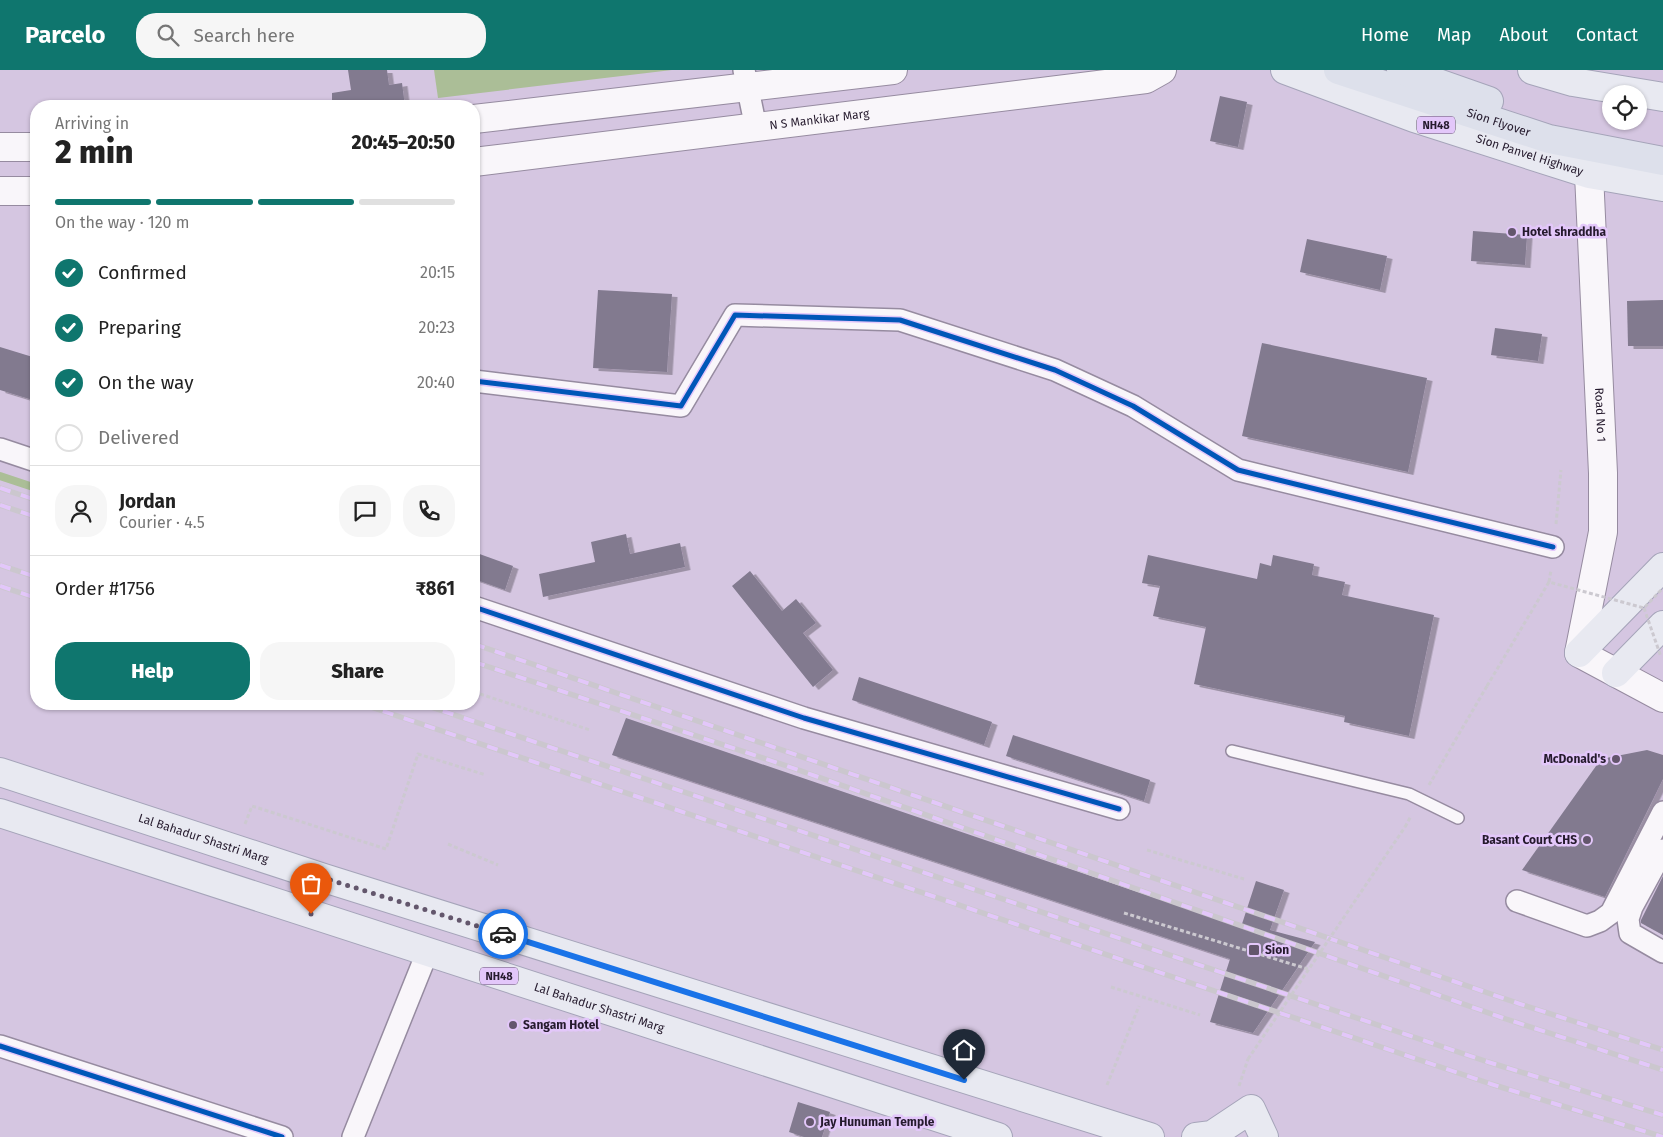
<!DOCTYPE html>
<meta charset="utf-8">
<style>
:root{--surface:#fff;--page:#f6f6f6;--text:#222;--muted:#767676;--line:#e0e0e0;--accent:#0f766e}
body{margin:0;font-family:"Fira Sans",sans-serif;background:var(--page);color:var(--text);height:100vh;display:flex;flex-direction:column;font-size:19px;white-space:nowrap}
*{box-sizing:border-box;margin:0}
p{font-size:16px;color:var(--muted)}
.icon{flex:none;width:28px;height:28px;fill:none;stroke:currentColor;stroke-width:2;stroke-linecap:round;stroke-linejoin:round}
.map{position:relative;flex:1;overflow:hidden}
.drawer{position:absolute;left:30px;top:30px;width:450px;height:610px;display:flex;flex-direction:column;background:var(--surface);border-radius:20px;box-shadow:0 1px 4px #0004}
.drawer>*{flex:none}
.controls{position:absolute;left:1602px;top:15px;display:grid;gap:10px}
.controls a{display:grid;place-items:center;width:45px;height:45px;border-radius:50%;background:var(--surface);box-shadow:0 1px 4px #0004;font-size:25px}
.pin{position:absolute;display:grid;place-items:center;width:42px;height:42px;color:#fff;margin:-51px -21px;border-radius:50% 50% 50% 0;rotate:-45deg;box-shadow:0 0 5px #0007}
.pin .icon{rotate:45deg}
.courier{position:absolute;display:grid;place-items:center;width:50px;height:50px;margin:-25px;border:4px solid #1a73e8;border-radius:50%;background:#fff;color:#222;box-shadow:0 1px 6px #0007}
.summary em{font-style:normal;font-weight:800}
.summary div{display:flex;flex-direction:column-reverse}
.summary{display:flex;align-items:center;justify-content:space-between;height:85px;padding:0 25px}
h1{font-size:32px;font-weight:800;line-height:38px}
.bar{display:grid;grid-template-columns:repeat(4,1fr);gap:8px 5px;align-content:center;height:60px;padding:0 25px}
.bar i{height:6px;border-radius:4px;background:var(--line)}
.bar .active{background:var(--accent)}
.bar p{grid-column:span 4}
.line{display:flex;align-items:center;gap:12px;padding:0 25px;border-top:1px solid var(--line)}
.line div{flex:1}
.round{display:grid;place-items:center;flex:none;width:52px;height:52px;border-radius:20px;background:var(--page)}
ol{padding:0 25px;list-style:none}
li{display:flex;align-items:center;gap:15px;height:55px}
li p{margin-inline-start:auto}
li .icon{padding:5px;border-radius:50%;background:var(--accent);color:#fff;stroke-width:4}
li:last-child{color:var(--muted)}
li i{width:28px;height:28px;border:2px solid var(--line);border-radius:50%}
.action{display:flex;gap:10px;margin-top:auto;padding:10px 25px}
.action a{flex:1;height:58px;border-radius:20px;background:var(--accent);color:#fff;font-size:20px;font-weight:800;line-height:58px;text-align:center}
.action a+a{background:var(--page);color:var(--text)}
header{display:flex;align-items:center;gap:30px;box-sizing:border-box;height:70px;padding:0 25px;background:var(--accent);color:#fff}
header strong{font-size:24px}
nav{display:flex;gap:28px;margin-inline-start:auto;font-size:18px}
.search{width:350px;height:45px;background:var(--page);display:flex;align-items:center;gap:12px;box-sizing:border-box;padding:0 18px;border-radius:20px;color:var(--muted);font-size:19px}
.map>svg:first-child{display:block}
</style>
<header>
<strong>Parcelo</strong>
<div class="search"><svg class="icon" aria-label="search" viewBox="0 0 24 24"><circle cx="10" cy="10" r="6"/><path d="M15 15l6 6"/></svg>Search here</div>
<nav><a>Home</a><a>Map</a><a>About</a><a>Contact</a></nav>
</header>
<div class="map">
<svg width="1663" height="1067" viewBox="0 0 1663 1067">
<defs>
<filter id="shadow"><feDropShadow dx="5.5" dy="3" stdDeviation="0" flood-color="#0004"/></filter>
</defs>
<rect width="100%" height="100%" fill="#d5c6e1"/>
<path fill="#abbe97" d="M434,0H672L438,28Z"/>
<g fill="none" stroke-linecap="round" stroke-linejoin="round">
<path stroke="#abbe97" stroke-width="8" d="M0,406L36,418"/>
</g>
<g fill="#827a8f" filter="url(#shadow)">
<path d="M348,0H387L389,15L402,13L405,36H332V23L351,20Z"/>
<path d="M1220,26L1247,32L1238,77L1210,71Z"/>
<path d="M1473,161L1527,165L1525,195L1471,191Z"/>
<path d="M1307,169L1387,186L1380,220L1300,202Z"/>
<path d="M598,220L672,224L667,302L593,298Z"/>
<path d="M1663,230V276H1628L1627,231Z"/>
<path d="M1495,258L1542,264L1538,291L1491,285Z"/>
<path d="M1262,273L1427,308L1408,402L1242,366Z"/>
<path d="M0,277L36,288V331L0,320Z"/>
<path d="M626,464L630,484L680,473L685,497L543,527L539,504L595,492L591,472Z"/>
<path d="M474,482L513,496L505,520L474,509Z"/>
<path d="M1148,485L1257,509L1260,493L1271,496L1273,485L1314,494L1312,505L1345,512L1342,525L1434,545L1409,666L1344,652L1345,646L1194,614L1206,557L1153,546L1160,516L1142,513Z"/>
<path d="M750,501L782,541L796,529L816,553L803,563L833,600L813,617L732,516Z"/>
<path d="M859,607L992,652L984,675L852,630Z"/>
<path d="M626,648L1241,857L1256,811L1284,820L1270,860L1315,872L1253,963L1210,952L1230,889L612,685Z"/>
<path d="M1013,665L1150,710L1144,731L1006,686Z"/>
<path d="M1647,680L1663,685V709L1605,827L1522,800L1601,689Z"/>
<path d="M1663,806V865L1641,853V850Z"/>
<path d="M798,1032L830,1042L822,1067H804L789,1062Z"/>
</g>
<g fill="none" stroke-linecap="round" stroke-linejoin="round">
<g stroke="#968ba0" stroke-width="14">
<path id="lane" d="M1232,681L1409,724L1458,748"/>
</g>
<g stroke="#968ba0" stroke-width="24">
<g id="street">
<path d="M744,0L756,58"/>
<path d="M474,311L681,336L735,245L900,250L1055,300L1133,336L1238,400L1553,477"/>
<path d="M0,379L36,391"/>
<path d="M474,537L804,648L1119,739"/>
<path d="M1663,780L1632,837L1628,849L1630,863L1663,882"/>
<path d="M1517,831L1587,856L1600,851L1611,843L1663,742"/>
<path d="M0,976L282,1067"/>
<path d="M353,1067L427,883"/>
</g>
</g>
<g stroke="#968ba0" stroke-width="30">
<g id="secondary">
<path d="M474,49L893,0"/>
<path d="M0,77H36"/>
<path id="s1" d="M474,92L1146,9L1162,0"/>
<path id="s2" d="M1589,104L1603,403V462L1579,583L1663,628"/>
<path d="M0,121H36"/>
</g>
</g>
<g stroke="#a5a4b9" stroke-width="30">
<g id="primary">
<path id="s3" d="M1285,0L1414,48L1589,104L1663,117"/>
<path d="M1532,0L1573,12L1663,27"/>
<path d="M1579,583L1663,497"/>
<path d="M1616,603L1663,555"/>
<path id="s4" d="M0,702L324,808L1150,1067"/>
<path id="s5" d="M0,743L998,1067"/>
<path d="M1196,1067L1212,1065L1251,1039L1264,1067"/>
</g>
</g>
<g stroke="#a5a4b9" stroke-width="30">
<g id="highway">
<path id="s6" d="M1338,0L1549,69L1663,91"/>
<path d="M1401,0L1489,31"/>
</g>
</g>
<g stroke="#ccc9d0" stroke-width="3" stroke-dasharray="4 2.5" stroke-linecap="butt">
<path d="M1556,454L1561,400"/>
<path d="M1549,512L1551,500"/>
<path d="M474,622L590,660"/>
<path d="M1429,715L1487,616"/>
<path d="M245,754L252,736L386,779L418,684L486,705"/>
<path d="M1405,757L1411,746"/>
<path d="M448,774L498,795"/>
<path d="M1147,780L1244,809"/>
<path d="M1124,843L1308,899"/>
<path d="M1111,917L1200,945"/>
<path d="M1107,1015L1139,936"/>
<path d="M1239,1016L1248,989"/>
</g>
<use href="#lane" stroke="#f9f6fa" stroke-width="11"/>
<use href="#street" stroke="#f9f6fa" stroke-width="21"/>
<use href="#secondary" stroke="#f9f6fa" stroke-width="28"/>
<use href="#primary" stroke="#e8e9f1" stroke-width="28"/>
<use href="#highway" stroke="#dde0eb" stroke-width="28"/>
<g stroke="#cbc7ce" stroke-width="5.5">
<g id="rail">
<path d="M0,418L36,430"/>
<path d="M0,435L36,447"/>
<path d="M0,495L36,507"/>
<path d="M0,516L36,528"/>
<path d="M474,574L1520,934L1663,980"/>
<path d="M474,592L787,696L1506,949L1663,1000"/>
<path d="M362,634L1491,1014L1663,1067"/>
<path d="M422,634L1488,992L1663,1045"/>
</g>
</g>
<use href="#rail" stroke="#e3c7fa" stroke-width="4" stroke-dasharray="11" stroke-linecap="butt"/>
<g stroke="#ccc9d0" stroke-width="3" stroke-dasharray="4 2.5" stroke-linecap="butt">
<path d="M1644,538L1661,587"/>
<path d="M1487,616L1549,512L1644,538L1663,518"/>
<path d="M1248,989L1405,757"/>
</g>
<g stroke="#e3c7fa" stroke-width="8">
<g id="cycleway">
<path d="M474,311L681,336L735,245L900,250L1055,300L1133,336L1238,400L1553,477"/>
<path d="M474,537L804,648L1119,739"/>
<path d="M0,976L282,1067"/>
</g>
</g>
<use href="#cycleway" stroke="#0057b8" stroke-width="5"/>
</g>
<g fill="none" stroke-linecap="round" stroke-linejoin="round">
<path stroke="#63566c" stroke-width="5" stroke-dasharray="0 9" d="M311,844L324,808L503,864"/>
<path stroke="#1a73e8" stroke-width="6" d="M503,864L964,1010"/>
</g>
<g fill="#63566c" stroke="#e3c7fa" stroke-width="2">
<circle cx="1512" cy="162" r="5"/>
<circle cx="1616" cy="689" r="5"/>
<circle cx="1587" cy="770" r="5"/>
<rect x="1248" y="874" width="12" height="12" rx="2.5"/>
<circle cx="513" cy="955" r="5"/>
<circle cx="810" cy="1052" r="5"/>
</g>
<g text-anchor="middle" stroke-width="5" stroke-linejoin="round" paint-order="stroke">
<g fill="#e3c7fa" stroke="#5e4e6a" stroke-width="1">
<rect x="1417" y="46.5" width="38" height="17" rx="4"/>
<rect x="480" y="897.5" width="38" height="17" rx="4"/>
</g>
<g font-size="11" font-weight="bold" fill="#251a2d">
<text x="1436" y="59">NH48</text>
<text x="499" y="910">NH48</text>
</g>
<g font-size="12" fill="#251a2d" stroke="#e3c7fa">
<text dy="4" stroke="none"><textPath href="#s1" startOffset="348">N S Mankikar Marg</textPath></text>
<text dy="4" stroke="none"><textPath href="#s6" startOffset="169">Sion Flyover</textPath></text>
<text dy="4" stroke="none"><textPath href="#s3" startOffset="259">Sion Panvel Highway</textPath></text>
<text dy="4" stroke="none"><textPath href="#s2" startOffset="241">Road No 1</textPath></text>
<text dy="4" stroke="none"><textPath href="#s4" startOffset="214">Lal Bahadur Shastri Marg</textPath></text>
<text dy="4" stroke="none"><textPath href="#s5" startOffset="630">Lal Bahadur Shastri Marg</textPath></text>
</g>
<g font-size="12" font-weight="bold" fill="#251a2d" stroke="#e3c7fa" text-anchor="start">
<text x="1522" y="166">Hotel shraddha</text>
<text x="1606" y="693" text-anchor="end">McDonald's</text>
<text x="1577" y="774" text-anchor="end">Basant Court CHS</text>
<text x="1265" y="884">Sion</text>
<text x="523" y="959">Sangam Hotel</text>
<text x="820" y="1056">Jay Hunuman Temple</text>
</g>
</g>
</svg>
<div class="controls">
<a><svg class="icon" aria-label="locate" viewBox="0 0 24 24"><circle cx="12" cy="12" r="6"/><path d="M12 2v4M12 18v4M2 12h4M18 12h4"/></svg></a>
</div>
<div class="pin" style="left:311px;top:844px;background:#ea580c"><svg class="icon" aria-label="bag" viewBox="0 0 24 24"><path d="M5 8h14l-1 12H6zM9 8a3 3 0 0 1 6 0"/></svg></div>
<div class="pin" style="left:964px;top:1010px;background:#1f2937"><svg class="icon" aria-label="home" viewBox="0 0 24 24"><path d="M3 11l9-7 9 7M6 9v11h12V9"/></svg></div>
<div class="courier" style="left:503px;top:864px"><svg class="icon" aria-label="car" viewBox="0 0 24 24"><path d="M5 17H2v-5l4-1 3-4h7l3 4 3 1v5h-3M9 17h6M6 11h13"/><circle cx="7" cy="17" r="2"/><circle cx="17" cy="17" r="2"/></svg></div>
<section class="drawer">
<div class="summary"><div><h1>2 min</h1><p>Arriving in</p></div><em>20:45–20:50</em></div>
<div class="bar"><i class="active"></i><i class="active"></i><i class="active"></i><i></i><p>On the way · 120 m</p></div>
<ol>
<li><svg class="icon" aria-label="check" viewBox="0 0 24 24"><path d="M5 12l5 5 9-10"/></svg>Confirmed<p>20:15</p></li>
<li><svg class="icon" aria-label="check" viewBox="0 0 24 24"><path d="M5 12l5 5 9-10"/></svg>Preparing<p>20:23</p></li>
<li><svg class="icon" aria-label="check" viewBox="0 0 24 24"><path d="M5 12l5 5 9-10"/></svg>On the way<p>20:40</p></li>
<li><i></i>Delivered</li>
</ol>
<div class="line" style="height:90px"><a class="round"><svg class="icon" aria-label="person" viewBox="0 0 24 24"><circle cx="12" cy="8" r="4"/><path d="M4 21q1-7 8-7t8 7"/></svg></a><div><b>Jordan</b><p>Courier · 4.5</p></div><a class="round"><svg class="icon" aria-label="chat" viewBox="0 0 24 24"><path d="M4 5h16v11H9l-5 4z"/></svg></a><a class="round"><svg class="icon" aria-label="phone" viewBox="0 0 24 24"><path d="M5 4h4l2 5-3 2q2 4 5 5l2-3 5 2v4C11 20 4 13 5 4z"/></svg></a></div>
<div class="line" style="height:65px"><div>Order #1756</div><b>₹861</b></div>
<div class="action"><a>Help</a><a>Share</a></div>
</section>
</div>
